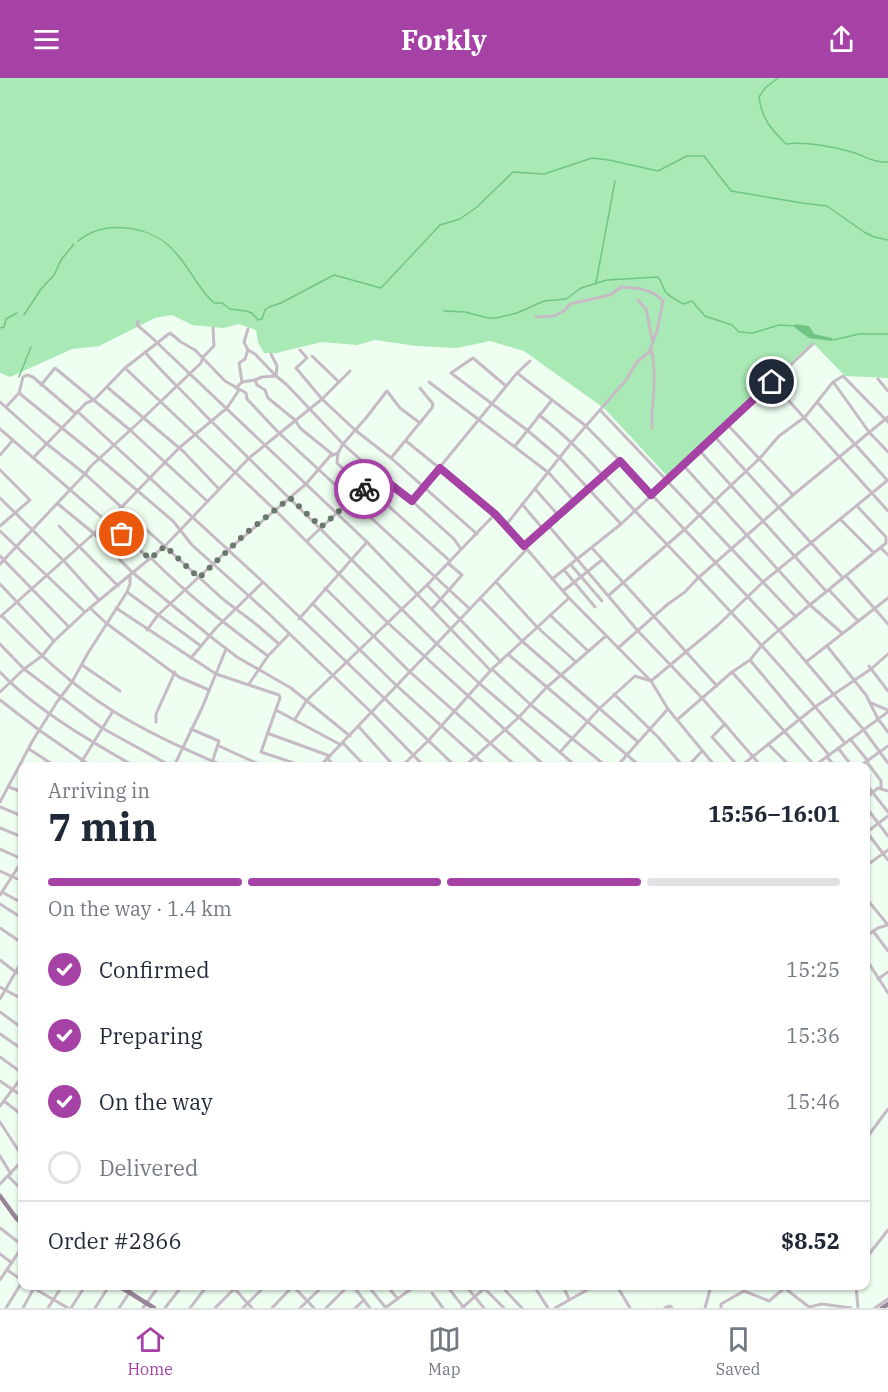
<!DOCTYPE html>
<meta charset="utf-8">
<style>
:root{--surface:#fff;--page:#f2f2f3;--text:#1f2937;--muted:#747a83;--line:#e0e1e3;--accent:#a641a5}
body{margin:0;font-family:"IBM Plex Serif",serif;background:var(--page);color:var(--text);height:100vh;display:flex;flex-direction:column;font-size:22px;white-space:nowrap}
*{box-sizing:border-box;margin:0}
p{font-size:20px;color:var(--muted)}
.icon{flex:none;width:33px;height:33px;fill:none;stroke:currentColor;stroke-width:2;stroke-linecap:round;stroke-linejoin:round}
.map{position:relative;flex:1;overflow:hidden}
.details{position:absolute;left:18px;top:684px;width:852px;height:528px;display:flex;flex-direction:column;background:var(--surface);border-radius:12px;box-shadow:0 2px 4px #0004}
.details>*{flex:none}
.pin{position:absolute;display:grid;place-items:center;width:51px;height:51px;color:#fff;margin:-26px;border:3px solid #fff;border-radius:50%;box-shadow:0 2px 6px #0007}
.courier{position:absolute;display:grid;place-items:center;width:60px;height:60px;margin:-30px;border:4px solid #a641a5;border-radius:50%;background:#fff;color:#222;box-shadow:0 2px 8px #0007}
.headline em{font-style:normal;font-weight:700}
.headline div{display:flex;flex-direction:column-reverse}
.headline{display:flex;align-items:center;justify-content:space-between;height:102px;padding:0 30px}
h1{font-size:39px;font-weight:700;line-height:45px}
.bar{display:grid;grid-template-columns:repeat(4,1fr);gap:9px 6px;align-content:center;height:72px;padding:0 30px}
.bar i{height:8px;border-radius:4px;background:var(--line)}
.bar .current{background:var(--accent)}
.bar p{grid-column:span 4}
.line{display:flex;align-items:center;gap:15px;padding:0 30px;border-top:2px solid var(--line)}
.line div{flex:1}
ol{padding:0 30px;list-style:none}
li{display:flex;align-items:center;gap:18px;height:66px}
li p{margin-inline-start:auto}
li .icon{padding:6px;border-radius:50%;background:var(--accent);color:#fff;stroke-width:4}
li:last-child{color:var(--muted)}
li i{width:33px;height:33px;border:3px solid var(--line);border-radius:50%}
header{display:flex;justify-content:space-between;align-items:center;height:78px;padding:0 30px;background:var(--accent);color:#fff;font-size:27px;font-weight:700}
.dock{display:flex;justify-content:space-around;align-items:center;height:84px;border-top:2px solid var(--line);background:var(--surface);font-size:16px;color:var(--muted)}
.dock a{display:grid;justify-items:center;gap:3px}
.dock .current{color:var(--accent)}
.map>svg:first-child{display:block}
</style>
<header><svg class="icon" aria-label="menu" viewBox="0 0 24 24"><path d="M4 6h16M4 12h16M4 18h16"/></svg>Forkly<svg class="icon" aria-label="share" viewBox="0 0 24 24"><path d="M12 15V3M7 8l5-5 5 5M5 13v7h14v-7"/></svg></header>
<div class="map">
<svg width="888" height="1230" viewBox="0 0 888 1230">
<rect width="100%" height="100%" fill="#eefff1"/>
<path fill="#a9e9b5" d="M0,0H888V300L845,298L813,265L745,325L669,400L605,331L524,273L490,263L457,270L417,268L375,262L357,267L322,264L276,275H264L258,264L256,252L239,246L223,250L192,247L172,237L155,240L99,268L72,271L10,299L0,295Z"/>
<path fill="#71c584" d="M795,246L809,248L814,256L832,260V263L809,260L795,250Z"/>
<g fill="none" stroke-linecap="round" stroke-linejoin="round">
<g stroke="#71c584" stroke-width="1.5">
<path d="M778,0L765,10L759,19C762,41 770,50 786,66C804,63 834,69 852,74C865,78 874,85 888,84"/>
<path d="M78,163C105,141 152,147 175,174C190,190 198,211 214,225H222L230,231L246,233L252,235L258,242L262,241L265,232L269,229L281,225L334,197L381,210L440,147L460,141L477,129L513,94L544,96L592,80L609,82L658,93L687,78H704L731,113L802,125L827,128L864,154L874,159L888,162"/>
<path d="M596,205L615,103"/>
<path d="M444,233L465,234L488,240H496L517,235L544,223L566,221L581,210L607,202L658,199C662,204 662,208 665,213C669,219 677,222 683,226L692,223L705,238L732,247L739,254L753,255L779,247L796,248"/>
<path d="M24,237L41,211L54,197L61,182L74,166"/>
<path d="M0,250L4,249L6,241L17,235"/>
<path d="M833,262L859,256H888"/>
<path d="M19,299L31,269"/>
</g>
<g stroke="#c6bac5" stroke-width="3">
<path d="M638,222L646,231L652,261"/>
<path d="M138,243L137,247L150,258L367,464L491,593"/>
<path d="M651,270C656,289 654,317 652,336C651,341 653,345 652,350"/>
<path d="M248,272L255,276L276,298L262,299L255,302"/>
<path d="M300,272L307,280L296,290L322,321L355,352L391,380L477,456"/>
<path d="M145,274C163,296 184,314 203,335L437,566L480,606L576,688"/>
<path d="M271,276L277,288L276,298L287,307L343,366L380,399"/>
<path d="M312,278L339,304"/>
<path d="M125,290L275,432L388,545L545,688"/>
<path d="M517,295L586,348L620,383L779,552L863,651L888,685"/>
<path d="M878,301L888,313"/>
<path d="M242,304L239,285L245,281L248,272L244,264L248,251"/>
<path d="M429,304L549,395L575,424"/>
<path d="M772,304L888,433"/>
<path d="M834,305L869,354L888,374"/>
<path d="M41,307L55,290L130,352L206,422"/>
<path d="M506,308L473,280L451,295L527,352L560,380L621,446"/>
<path d="M107,309L184,374L218,410"/>
<path d="M236,310L242,304L255,302L257,307L265,312L268,320L295,342L300,350L332,376"/>
<path d="M387,313L400,330L420,345"/>
<path d="M0,324L47,366L85,396L224,522L257,547L279,566"/>
<path d="M818,325L887,402"/>
<path d="M6,329L19,315"/>
<path d="M600,332L796,539"/>
<path d="M77,333L263,504L455,688"/>
<path d="M75,335L33,299L27,297L23,299L19,315L105,385L173,443L192,467L268,535L372,635L424,688"/>
<path d="M539,337C576,365 605,400 636,434C708,509 780,584 845,665"/>
<path d="M727,346L793,417"/>
<path d="M0,351L150,481"/>
<path d="M715,359L843,500"/>
<path d="M406,363L474,418L506,447L569,520L651,603L668,631L715,688"/>
<path d="M515,368L552,322"/>
<path d="M700,373L826,513"/>
<path d="M338,375L337,385L364,410"/>
<path d="M0,377L13,362"/>
<path d="M33,380L86,325L94,322L125,290L170,255L181,264L195,272L225,303L246,315L247,321L279,355L470,531"/>
<path d="M391,380L432,330L433,326L420,310"/>
<path d="M684,388L810,527L842,555"/>
<path d="M0,392L30,422L0,448"/>
<path d="M85,396L91,388L137,346L201,285L203,279L214,268L213,250"/>
<path d="M366,408L450,483L449,486L462,497L432,531"/>
<path d="M535,411L559,438"/>
<path d="M0,420L64,483L99,522"/>
<path d="M412,423L517,295L530,283"/>
<path d="M58,426L91,453L133,495L211,559L237,579L291,610L350,658"/>
<path d="M522,426L543,451"/>
<path d="M841,442L873,474"/>
<path d="M506,447L572,364L626,302L636,285L649,274L657,253L663,223C653,211 636,210 621,209L610,217L570,226L564,233L554,238L536,239"/>
<path d="M548,447L638,553L702,620L761,688"/>
<path d="M59,448L118,508"/>
<path d="M0,453L85,534"/>
<path d="M307,463L370,404L376,400L381,399L412,423L454,461L461,471"/>
<path d="M524,468L620,384"/>
<path d="M592,470L717,608"/>
<path d="M881,470L888,477"/>
<path d="M0,478L69,549"/>
<path d="M151,480C189,518 225,546 268,578"/>
<path d="M0,486L84,397"/>
<path d="M571,487L602,523"/>
<path d="M564,492L595,529"/>
<path d="M846,498L888,546"/>
<path d="M552,501L621,446L813,266"/>
<path d="M496,504L537,549L575,583"/>
<path d="M0,506L54,563"/>
<path d="M427,507L501,584"/>
<path d="M325,510L410,594L516,688"/>
<path d="M829,512L858,543"/>
<path d="M563,513L602,482"/>
<path d="M127,514L201,568"/>
<path d="M609,517L684,452L760,380L779,358L805,339L833,304L843,298L888,344"/>
<path d="M480,520L523,564L638,664"/>
<path d="M313,526L397,608L486,688"/>
<path d="M90,530L106,545L179,599L209,612"/>
<path d="M116,530L216,596L279,617L280,620L261,674L303,688"/>
<path d="M550,537L587,572"/>
<path d="M2,538C36,573 71,607 113,633C148,655 186,672 224,688"/>
<path d="M0,539L108,443L179,370L227,330L239,312"/>
<path d="M299,541L367,464"/>
<path d="M147,552L158,537L228,472L306,406L330,378L338,375L343,366L366,340L386,314"/>
<path d="M0,566L24,591L102,650L171,688"/>
<path d="M827,568L866,617L878,641L888,654"/>
<path d="M618,570L668,526L685,514L698,500L793,417L888,339"/>
<path d="M509,577L640,688"/>
<path d="M191,580L216,550L263,504"/>
<path d="M750,582L829,677"/>
<path d="M806,584L888,520"/>
<path d="M82,587L120,613"/>
<path d="M869,588L888,613"/>
<path d="M492,591L531,627L606,688"/>
<path d="M0,594C35,631 90,663 134,688"/>
<path d="M732,594L815,688"/>
<path d="M249,606L268,578L289,556"/>
<path d="M0,614L24,591L42,578L54,563L85,534L165,468L249,380L322,321L350,293"/>
<path d="M614,616L658,659L683,688"/>
<path d="M0,622L39,652L91,688"/>
<path d="M871,625L888,632"/>
<path d="M276,632L341,667"/>
<path d="M295,641L307,622L427,507L495,436"/>
<path d="M677,642L732,594L750,582L762,567L779,552L886,465V459L857,428"/>
<path d="M156,644V636L175,594"/>
<path d="M725,646L712,659L738,688"/>
<path d="M359,649L394,688"/>
<path d="M191,651L219,663L211,688"/>
<path d="M267,655L330,678"/>
<path d="M850,661L868,683"/>
<path d="M343,665L365,688"/>
<path d="M768,666L790,688"/>
<path d="M219,668L263,688"/>
<path d="M838,670L852,688"/>
<path d="M29,671L55,688"/>
<path d="M560,674L600,630L635,598L651,603L717,548L763,504L888,402"/>
<path d="M827,679L835,688"/>
<path d="M327,680L335,688"/>
<path d="M867,684L881,703V710"/>
<path d="M79,688L113,633"/>
<path d="M174,688L202,630L226,571"/>
<path d="M320,688L527,471"/>
<path d="M402,688L428,663L492,591L569,520"/>
<path d="M465,688L519,639L546,610L606,558"/>
<path d="M617,688L667,632"/>
<path d="M688,688L702,673"/>
<path d="M741,688L815,629L871,591L888,576"/>
<path d="M814,688L888,634"/>
<path d="M860,688L888,668"/>
<path d="M866,706L888,734"/>
<path d="M9,709L22,714"/>
<path d="M866,720L878,710L888,713"/>
<path d="M0,724L33,662L57,624L72,604L88,575L127,514L130,506V498"/>
<path d="M0,729L22,738"/>
<path d="M866,729L888,758"/>
<path d="M0,750L22,759"/>
<path d="M866,753L888,782"/>
<path d="M867,754L888,738"/>
<path d="M0,771L22,781"/>
<path d="M866,788L888,772"/>
<path d="M0,793L22,803"/>
<path d="M2,814L22,825"/>
<path d="M0,817L22,783"/>
<path d="M866,820L888,847"/>
<path d="M0,826L22,840"/>
<path d="M0,850L22,865"/>
<path d="M873,853L888,873"/>
<path d="M866,858L878,850L888,847"/>
<path d="M866,881L888,915"/>
<path d="M0,882L17,895"/>
<path d="M878,901L888,894"/>
<path d="M0,909L22,921"/>
<path d="M0,921L22,883"/>
<path d="M0,934L22,950"/>
<path d="M0,956L22,971"/>
<path d="M0,979L22,995"/>
<path d="M0,1003L22,1018"/>
<path d="M4,1023L22,1037"/>
<path d="M0,1028L22,999"/>
<path d="M0,1044L22,1078"/>
<path d="M866,1061L888,1031"/>
<path d="M0,1078L11,1096"/>
<path d="M9,1099L22,1112"/>
<path d="M0,1106L22,1083"/>
<path d="M17,1140L22,1131"/>
<path d="M0,1150L22,1167"/>
<path d="M0,1176L12,1185"/>
<path d="M866,1180L888,1152"/>
<path d="M7,1192L22,1202"/>
<path d="M0,1202L22,1169"/>
<path d="M30,1208L68,1230"/>
<path d="M232,1208L252,1230"/>
<path d="M293,1208L314,1230"/>
<path d="M353,1208L370,1230"/>
<path d="M368,1208L386,1230"/>
<path d="M387,1208L398,1221"/>
<path d="M447,1208L464,1230"/>
<path d="M466,1208L484,1230"/>
<path d="M501,1208L522,1230"/>
<path d="M534,1208L548,1230"/>
<path d="M563,1208L569,1221"/>
<path d="M617,1208L630,1230"/>
<path d="M782,1208L809,1229L822,1226L851,1230"/>
<path d="M856,1208L858,1230"/>
<path d="M484,1210L504,1230"/>
<path d="M432,1215L443,1230"/>
<path d="M6,1230L22,1204"/>
<path d="M23,1230L35,1208"/>
<path d="M48,1230L62,1208"/>
<path d="M71,1230L85,1208"/>
<path d="M95,1230L109,1208"/>
<path d="M119,1230L134,1208"/>
<path d="M143,1230L159,1208"/>
<path d="M165,1230L182,1208"/>
<path d="M190,1230L207,1208"/>
<path d="M215,1230L237,1208"/>
<path d="M243,1230L265,1208"/>
<path d="M272,1230L293,1208"/>
<path d="M300,1230L323,1208"/>
<path d="M326,1230L348,1208"/>
<path d="M355,1230L364,1222"/>
<path d="M385,1230L415,1208"/>
<path d="M462,1230L487,1208"/>
<path d="M555,1230L594,1208"/>
<path d="M665,1230L670,1228L672,1230"/>
<path d="M705,1230L711,1208"/>
<path d="M721,1230V1226L744,1213L769,1223L787,1208"/>
<path d="M875,1230L888,1221"/>
</g>
<g stroke="#998598" stroke-width="4.5">
<path d="M0,1118L16,1140L22,1145"/>
<path d="M119,1208L154,1230"/>
<path d="M882,1230L888,1226"/>
</g>
</g>
<g fill="none" stroke-linecap="round" stroke-linejoin="round">
<path stroke="#6b786d" stroke-width="6" stroke-dasharray="0 10.8" d="M122,456L150,481L165,468L199,500L245,456L290,420L321,449L364,411"/>
<path stroke="#a641a5" stroke-width="8" d="M364,411L376,400L381,399L412,423L440,390L495,436L524,468L620,383L651,417L772,304"/>
</g>
</svg>
<div class="pin" style="left:122px;top:456px;background:#ea580c"><svg class="icon" aria-label="bag" viewBox="0 0 24 24"><path d="M5 8h14l-1 12H6zM9 8a3 3 0 0 1 6 0"/></svg></div>
<div class="pin" style="left:772px;top:304px;background:#1f2937"><svg class="icon" aria-label="home" viewBox="0 0 24 24"><path d="M3 11l9-7 9 7M6 9v11h12V9"/></svg></div>
<div class="courier" style="left:364px;top:411px"><svg class="icon" aria-label="bike" viewBox="0 0 24 24"><circle cx="6" cy="16" r="4"/><circle cx="18" cy="16" r="4"/><path d="M6 16l4-8h5l3 8M10 8l3 8H6M13 5h3"/></svg></div>
<section class="details">
<div class="headline"><div><h1>7 min</h1><p>Arriving in</p></div><em>15:56–16:01</em></div>
<div class="bar"><i class="current"></i><i class="current"></i><i class="current"></i><i></i><p>On the way · 1.4 km</p></div>
<ol>
<li><svg class="icon" aria-label="check" viewBox="0 0 24 24"><path d="M5 12l5 5 9-10"/></svg>Confirmed<p>15:25</p></li>
<li><svg class="icon" aria-label="check" viewBox="0 0 24 24"><path d="M5 12l5 5 9-10"/></svg>Preparing<p>15:36</p></li>
<li><svg class="icon" aria-label="check" viewBox="0 0 24 24"><path d="M5 12l5 5 9-10"/></svg>On the way<p>15:46</p></li>
<li><i></i>Delivered</li>
</ol>
<div class="line" style="height:78px"><div>Order #2866</div><b>$8.52</b></div>
</section>
</div>
<nav class="dock">
<a class="current"><svg class="icon" aria-label="home" viewBox="0 0 24 24"><path d="M3 11l9-7 9 7M6 9v11h12V9"/></svg>Home</a>
<a><svg class="icon" aria-label="map" viewBox="0 0 24 24"><path d="M3 6l6-2 6 2 6-2v14l-6 2-6-2-6 2zM9 4v14M15 6v14"/></svg>Map</a>
<a><svg class="icon" aria-label="saved" viewBox="0 0 24 24"><path d="M7 4h10v16l-5-4-5 4z"/></svg>Saved</a>
</nav>
